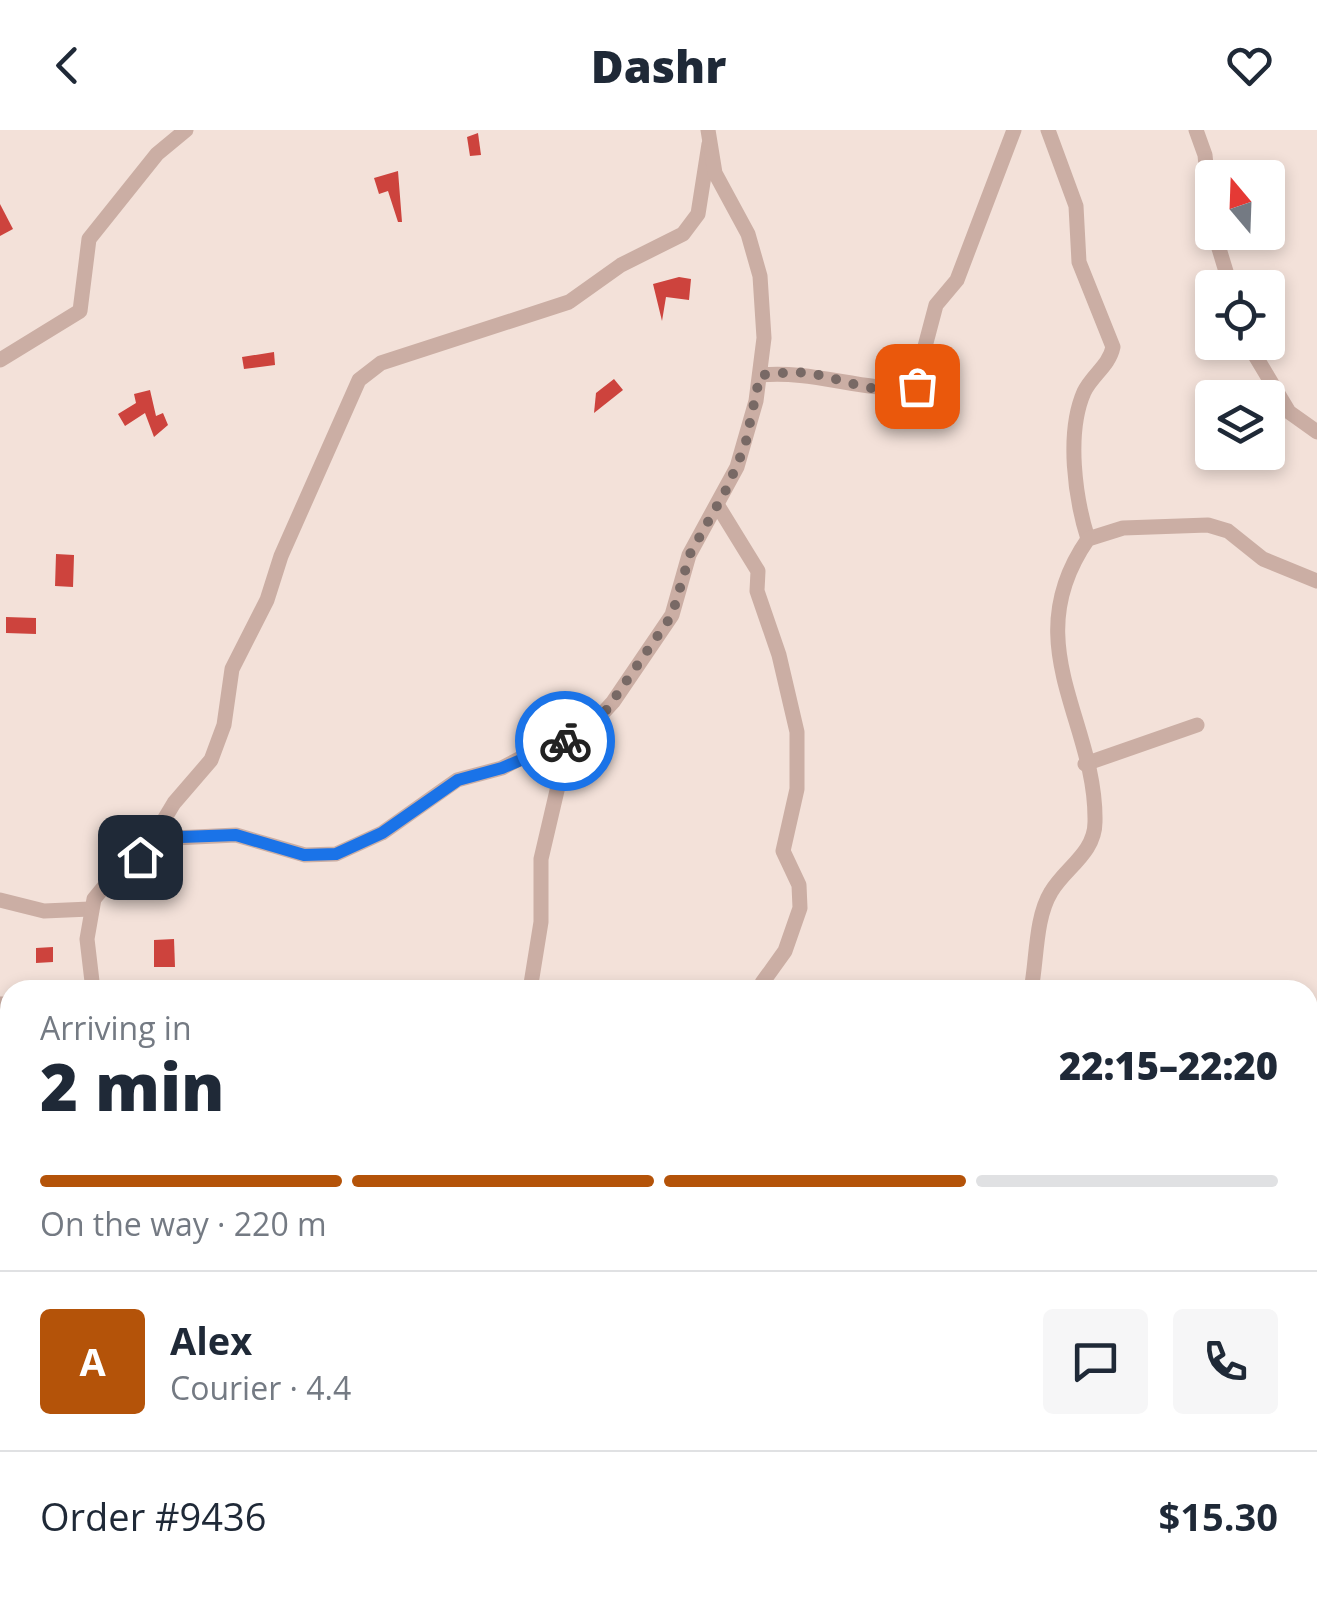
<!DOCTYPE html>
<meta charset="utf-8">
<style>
:root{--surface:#fff;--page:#f6f6f7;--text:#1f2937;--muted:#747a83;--line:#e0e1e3;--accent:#b45309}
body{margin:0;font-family:"Open Sans",sans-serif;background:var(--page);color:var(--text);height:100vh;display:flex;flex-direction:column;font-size:38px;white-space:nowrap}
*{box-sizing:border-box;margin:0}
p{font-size:32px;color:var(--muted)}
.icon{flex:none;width:55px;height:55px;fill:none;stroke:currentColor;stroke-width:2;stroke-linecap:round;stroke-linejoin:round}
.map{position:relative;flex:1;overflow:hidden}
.panel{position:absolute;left:0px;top:850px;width:1318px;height:622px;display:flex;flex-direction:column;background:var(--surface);border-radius:30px 30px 0 0;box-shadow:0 5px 15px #0003}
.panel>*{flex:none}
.needle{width:65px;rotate:341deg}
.fabs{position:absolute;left:1195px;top:30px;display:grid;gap:20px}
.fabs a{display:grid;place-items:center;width:90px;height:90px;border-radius:10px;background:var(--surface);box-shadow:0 5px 15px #0003;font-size:50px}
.pin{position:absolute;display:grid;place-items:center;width:85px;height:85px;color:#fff;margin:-42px;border-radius:20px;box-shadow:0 5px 15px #0006}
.courier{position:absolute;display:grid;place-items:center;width:100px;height:100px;margin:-50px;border:8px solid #1a73e8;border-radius:50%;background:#fff;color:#222;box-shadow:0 2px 12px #0007}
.headline em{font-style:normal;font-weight:800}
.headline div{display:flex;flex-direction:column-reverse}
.headline{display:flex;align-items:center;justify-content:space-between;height:170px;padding:0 40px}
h1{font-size:65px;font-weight:800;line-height:75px}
.bar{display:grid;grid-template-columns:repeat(4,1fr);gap:15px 10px;align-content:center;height:120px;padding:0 40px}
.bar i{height:12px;border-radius:8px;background:var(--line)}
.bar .current{background:var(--accent)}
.bar p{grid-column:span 4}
.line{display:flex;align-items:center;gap:25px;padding:0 40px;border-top:2px solid var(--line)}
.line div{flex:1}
.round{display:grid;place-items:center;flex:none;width:105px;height:105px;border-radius:10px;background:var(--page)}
header{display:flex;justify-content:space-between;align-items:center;height:130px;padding:0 40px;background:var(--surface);font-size:45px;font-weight:800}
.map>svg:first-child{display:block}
</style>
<header><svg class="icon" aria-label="back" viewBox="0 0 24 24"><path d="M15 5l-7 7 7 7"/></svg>Dashr<svg class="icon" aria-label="heart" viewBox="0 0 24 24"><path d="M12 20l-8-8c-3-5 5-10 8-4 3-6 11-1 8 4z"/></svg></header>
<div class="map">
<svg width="1317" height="1471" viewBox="0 0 1317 1471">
<rect width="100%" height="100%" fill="#f3e1d9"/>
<g fill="#cd433d">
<path d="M478,3L481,25L470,26L467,7Z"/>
<path d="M398,41L402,92H398L388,61L379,64L374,48Z"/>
<path d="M0,74L13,99L0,106Z"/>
<path d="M679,147L691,149L689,170L666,167L662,191L653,154Z"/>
<path d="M274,222L275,235L244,239L242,227Z"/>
<path d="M614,249L623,260L594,283L596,263Z"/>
<path d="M150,260L156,286L163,283L168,295L154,307L145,283L125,296L118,284L136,273L134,264Z"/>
<path d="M56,424L74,425L73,457L55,456Z"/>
<path d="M6,487L36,488V504L6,503Z"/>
<path d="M174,809L175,837H154V810Z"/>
<path d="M53,817V832L36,833V818Z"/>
</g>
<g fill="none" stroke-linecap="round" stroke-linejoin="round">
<g stroke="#cbaea4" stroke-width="15">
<path d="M1048,0L1076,76L1079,132L1113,217C1109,236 1092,245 1084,262C1066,303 1075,368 1088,409"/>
<path d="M1196,0L1205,25L1212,97"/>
<path d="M1214,102L1231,158"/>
<path d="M1247,212L1289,282L1317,302"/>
<path d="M0,230L80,181L89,109L157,24L186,0"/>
<path d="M760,245C814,240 860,261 914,258L936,175L957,150L1014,0"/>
<path d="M718,376L758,441L757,461L779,525L797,602V659L783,721L799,755L800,778L785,821L762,853"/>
<path d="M1085,634L1197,595"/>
<path d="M154,709L236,705L305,725L336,724L382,703L457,650L502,638L540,618L579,609"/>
<path d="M0,770L44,781L90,779"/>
<path d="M93,860L87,809L94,769L112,747L147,718L174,673L211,630L224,595L232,539L267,470L281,426L359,250L381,233L569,172L621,135L683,104L698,84L709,14"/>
<path d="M530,860L541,792V729L559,652L579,609L613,572L672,485L689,425L737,337L756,271L764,208L760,146L748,104L715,43L708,0"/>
<path d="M1031,860C1037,830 1035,788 1051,762C1065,738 1095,723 1095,692C1097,591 1015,514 1088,409L1123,398L1208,395L1228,401L1263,429L1317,451"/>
<path d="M0,874H10"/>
<path d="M3,976L6,1207"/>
<path d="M0,1301H10"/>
<path d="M451,1471V1462"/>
</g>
</g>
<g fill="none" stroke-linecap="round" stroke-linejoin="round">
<path stroke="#786965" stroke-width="10" stroke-dasharray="0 18" d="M565,611L579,609L605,582L672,485L690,424L727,358L745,316L760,245C776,244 792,241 808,243C839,247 886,270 917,256"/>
<path stroke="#1a73e8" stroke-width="12" d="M140,727L154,708L236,705L304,725L336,724L382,703L458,650L502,638L565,611"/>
</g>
</svg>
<div class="fabs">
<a><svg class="needle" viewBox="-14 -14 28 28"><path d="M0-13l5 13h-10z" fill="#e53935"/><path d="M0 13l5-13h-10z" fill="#747a83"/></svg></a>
<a><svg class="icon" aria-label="locate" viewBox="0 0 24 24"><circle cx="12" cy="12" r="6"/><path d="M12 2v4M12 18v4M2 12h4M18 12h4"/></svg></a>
<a><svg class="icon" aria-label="layers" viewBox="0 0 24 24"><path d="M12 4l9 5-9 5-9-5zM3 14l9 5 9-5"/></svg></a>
</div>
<div class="pin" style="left:917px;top:256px;background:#ea580c"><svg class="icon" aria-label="bag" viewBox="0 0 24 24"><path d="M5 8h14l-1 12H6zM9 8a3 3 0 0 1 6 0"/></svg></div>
<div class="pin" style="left:140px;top:727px;background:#1f2937"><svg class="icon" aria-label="home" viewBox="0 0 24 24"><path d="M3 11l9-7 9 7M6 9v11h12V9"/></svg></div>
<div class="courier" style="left:565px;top:611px"><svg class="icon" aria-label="bike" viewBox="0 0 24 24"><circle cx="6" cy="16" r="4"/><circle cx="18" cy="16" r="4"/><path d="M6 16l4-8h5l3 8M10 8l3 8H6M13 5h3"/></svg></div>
<section class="panel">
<div class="headline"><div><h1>2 min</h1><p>Arriving in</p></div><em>22:15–22:20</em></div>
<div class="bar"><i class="current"></i><i class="current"></i><i class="current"></i><i></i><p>On the way · 220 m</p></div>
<div class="line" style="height:180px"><b class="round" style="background:var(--accent);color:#fff">A</b><div><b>Alex</b><p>Courier · 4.4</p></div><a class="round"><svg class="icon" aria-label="chat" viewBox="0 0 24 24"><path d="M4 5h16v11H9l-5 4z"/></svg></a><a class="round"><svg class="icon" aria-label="phone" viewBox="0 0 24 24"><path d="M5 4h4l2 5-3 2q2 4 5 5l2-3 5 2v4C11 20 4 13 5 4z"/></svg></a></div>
<div class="line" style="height:130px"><div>Order #9436</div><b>$15.30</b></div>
</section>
</div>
